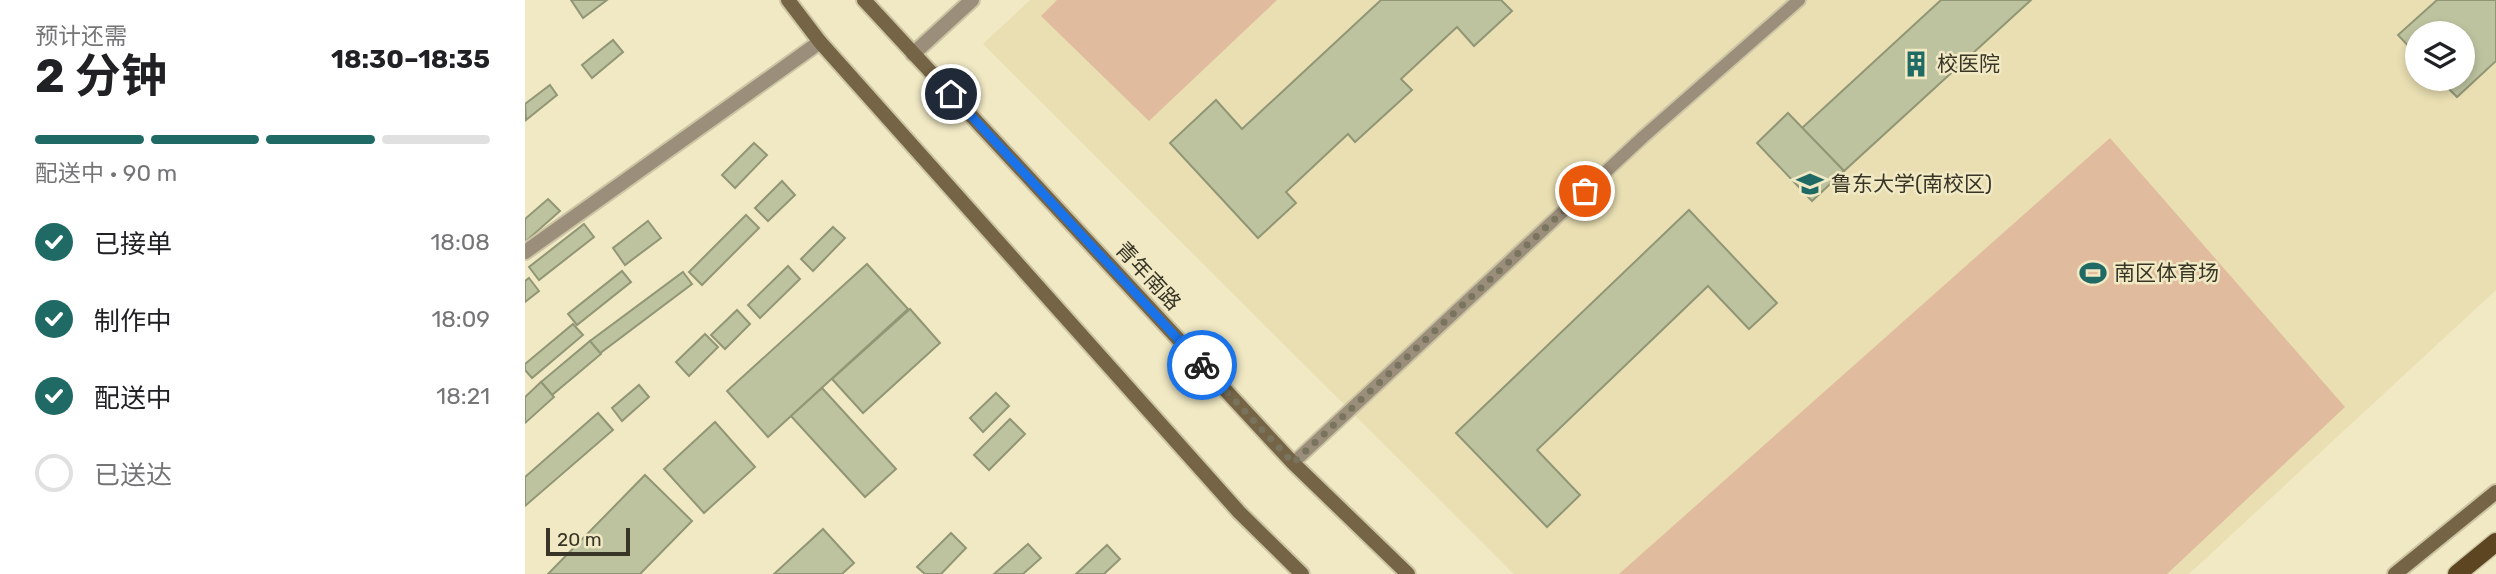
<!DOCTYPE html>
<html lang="zh">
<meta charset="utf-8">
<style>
:root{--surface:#fff;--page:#f2f2f2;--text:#202124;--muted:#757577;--line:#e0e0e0;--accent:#1f6a64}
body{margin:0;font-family:Rubik,"Noto Sans SC",sans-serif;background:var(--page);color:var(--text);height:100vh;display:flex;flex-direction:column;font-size:26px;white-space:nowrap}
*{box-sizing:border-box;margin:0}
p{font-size:23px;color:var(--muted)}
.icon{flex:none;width:38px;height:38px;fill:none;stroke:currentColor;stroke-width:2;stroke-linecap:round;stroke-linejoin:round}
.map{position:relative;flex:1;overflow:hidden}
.drawer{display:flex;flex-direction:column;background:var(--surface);width:525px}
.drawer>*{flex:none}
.tools{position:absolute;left:1880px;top:21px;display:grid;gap:14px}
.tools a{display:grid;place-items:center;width:70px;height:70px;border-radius:50%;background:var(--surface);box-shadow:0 4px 10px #0003;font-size:35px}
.scale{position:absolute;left:21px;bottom:18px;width:84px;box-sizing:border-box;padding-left:7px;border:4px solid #383526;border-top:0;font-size:19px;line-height:24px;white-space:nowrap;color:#383526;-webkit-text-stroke:5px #f1e9c4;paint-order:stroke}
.pin{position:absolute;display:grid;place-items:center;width:60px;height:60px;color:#fff;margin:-30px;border:4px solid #fff;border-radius:50%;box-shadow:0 2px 7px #0007}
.courier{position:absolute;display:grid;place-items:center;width:70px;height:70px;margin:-35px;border:5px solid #1a73e8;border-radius:50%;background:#fff;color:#222;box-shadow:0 2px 9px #0007}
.overview em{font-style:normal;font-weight:700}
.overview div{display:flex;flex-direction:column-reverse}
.overview{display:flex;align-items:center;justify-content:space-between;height:119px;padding:0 35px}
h1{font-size:46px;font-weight:700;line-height:52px}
.bar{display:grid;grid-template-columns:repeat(4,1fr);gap:10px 7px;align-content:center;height:84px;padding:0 35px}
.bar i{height:9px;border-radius:5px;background:var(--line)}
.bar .selected{background:var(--accent)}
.bar p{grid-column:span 4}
ol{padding:0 35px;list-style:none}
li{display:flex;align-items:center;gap:21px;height:77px}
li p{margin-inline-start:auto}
li .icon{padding:7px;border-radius:50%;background:var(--accent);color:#fff;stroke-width:4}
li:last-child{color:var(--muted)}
li i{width:38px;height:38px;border:4px solid var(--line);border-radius:50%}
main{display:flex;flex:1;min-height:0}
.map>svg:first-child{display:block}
</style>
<main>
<section class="drawer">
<div class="overview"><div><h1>2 分钟</h1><p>预计还需</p></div><em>18:30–18:35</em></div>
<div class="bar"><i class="selected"></i><i class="selected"></i><i class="selected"></i><i></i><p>配送中 · 90 m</p></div>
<ol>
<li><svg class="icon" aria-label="check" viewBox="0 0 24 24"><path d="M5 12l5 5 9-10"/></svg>已接单<p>18:08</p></li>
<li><svg class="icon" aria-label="check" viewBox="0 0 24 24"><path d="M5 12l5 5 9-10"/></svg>制作中<p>18:09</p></li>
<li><svg class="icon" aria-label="check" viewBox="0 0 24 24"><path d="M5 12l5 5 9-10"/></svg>配送中<p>18:21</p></li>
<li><i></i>已送达</li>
</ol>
</section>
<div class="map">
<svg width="1971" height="574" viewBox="0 0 1971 574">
<rect width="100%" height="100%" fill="#f1e9c4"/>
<path fill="#e9dfb3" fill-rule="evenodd" d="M505,0H1971V290L1664,574H989L458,44ZM1892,33H1937V79H1892Z"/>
<g fill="#e0bb9d">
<path d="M532,0H752L624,121L516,16Z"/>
<path d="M1585,138L1820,407L1642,574H1094Z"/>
</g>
<g fill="#bdc39f" stroke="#919675" stroke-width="2">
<path d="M46,0H82L58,18Z"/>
<path d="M856,0H976L987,11L949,46L932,27L876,79L887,90L830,142L823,134L761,192L771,203L733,238L645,143L691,100L717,129Z"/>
<path d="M1416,0H1506L1319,171L1277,128Z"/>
<path d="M1912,0H1971V61L1932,97L1914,79H1937V33H1892V55L1873,35Z"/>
<path d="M88,40L98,52L67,78L57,65Z"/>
<path d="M25,85L32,95L1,120L0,104Z"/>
<path d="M1263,113L1319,171L1287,201L1232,143Z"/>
<path d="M229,143L242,155L210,188L197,175Z"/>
<path d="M257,181L270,195L243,221L230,208Z"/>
<path d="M23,199L35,211L0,242V219Z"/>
<path d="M1164,210L1252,303L1224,329L1183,286L1012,450L1055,495L1022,527L931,433Z"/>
<path d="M221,215L234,228L177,285L164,272Z"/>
<path d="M123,221L136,238L100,265L88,248Z"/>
<path d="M59,224L69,237L14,280L4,267Z"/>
<path d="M308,227L320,238L288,271L276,259Z"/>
<path d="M342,264L383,309L243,437L202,391Z"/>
<path d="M263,266L275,279L235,318L223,305Z"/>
<path d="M97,271L106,282L52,325L43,314Z"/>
<path d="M158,272L167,284L74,354L65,341Z"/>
<path d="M4,278L14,291L0,302V281Z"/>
<path d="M385,309L415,343L338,413L307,379Z"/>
<path d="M212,310L225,324L200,349L186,335Z"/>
<path d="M48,324L58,335L7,378L0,370V364Z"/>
<path d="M180,334L193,347L164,376L151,362Z"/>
<path d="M65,341L76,354L27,395L16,382Z"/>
<path d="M16,382L29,397L0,423V397Z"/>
<path d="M114,385L124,397L97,421L87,408Z"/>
<path d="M297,388L371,469L340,497L266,416Z"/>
<path d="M471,393L484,406L458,432L445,418Z"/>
<path d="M73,413L88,430L0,506V477Z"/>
<path d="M485,419L500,434L464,470L449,455Z"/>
<path d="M190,422L230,467L179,513L139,469Z"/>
<path d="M120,475L167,521L115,574H23Z"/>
<path d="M298,529L329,563L317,574H249Z"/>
<path d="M426,533L441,548L416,574H400L392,567Z"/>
<path d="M503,544L516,558L498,574H469Z"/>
<path d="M582,545L595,559L579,574H551Z"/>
</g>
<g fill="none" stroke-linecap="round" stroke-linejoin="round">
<g stroke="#ccc5a4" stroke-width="16">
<path id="lane" d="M768,463L1118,137L1274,0"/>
</g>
<g stroke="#ccc5a4" stroke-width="18">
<g id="street">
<path d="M388,54L447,0"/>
<path d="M0,252L295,42"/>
</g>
</g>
<g stroke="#ccc5a4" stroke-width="18">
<g id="secondary">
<path d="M263,0L295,42L714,512L777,574"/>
<path d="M339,0L768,463L883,574"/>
<path d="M1870,574L1971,492"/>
</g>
</g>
<g stroke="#ccc5a4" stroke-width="21">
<path id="primary" d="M1932,574L1971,542"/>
</g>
<use href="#lane" stroke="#9b8e7a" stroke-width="12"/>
<use href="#street" stroke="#9b8e7a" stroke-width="14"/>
<use href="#secondary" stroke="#766446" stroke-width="14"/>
<use href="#primary" stroke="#5c4520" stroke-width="18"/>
</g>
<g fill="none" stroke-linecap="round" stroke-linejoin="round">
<path stroke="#79745d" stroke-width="7" stroke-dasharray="0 12.6" d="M677,365L768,463L1060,191"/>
<path stroke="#1a73e8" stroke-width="9" d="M426,94L677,365"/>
</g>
<defs>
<g id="building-bare" transform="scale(2.1)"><path d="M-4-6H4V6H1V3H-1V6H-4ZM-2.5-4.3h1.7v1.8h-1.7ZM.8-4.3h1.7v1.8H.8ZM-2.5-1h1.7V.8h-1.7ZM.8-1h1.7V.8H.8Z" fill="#1f6a64" stroke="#f1e9c4" stroke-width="2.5" paint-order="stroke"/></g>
<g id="university-bare" transform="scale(2.1)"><path d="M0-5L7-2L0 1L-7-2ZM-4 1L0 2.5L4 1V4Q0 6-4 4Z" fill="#1f6a64" stroke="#f1e9c4" stroke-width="2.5" paint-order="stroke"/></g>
<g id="stadium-bare" transform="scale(2.1)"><path d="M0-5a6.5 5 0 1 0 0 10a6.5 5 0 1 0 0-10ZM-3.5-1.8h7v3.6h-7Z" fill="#1f6a64" stroke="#f1e9c4" stroke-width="2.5" paint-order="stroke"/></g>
</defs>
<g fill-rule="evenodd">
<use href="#building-bare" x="1391" y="64"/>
<use href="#university-bare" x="1285" y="184"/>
<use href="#stadium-bare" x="1568" y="273"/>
</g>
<g text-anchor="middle" stroke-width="5" stroke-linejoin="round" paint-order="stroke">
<g font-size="21" fill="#383526" stroke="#f1e9c4" text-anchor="start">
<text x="1412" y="71">校医院</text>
<text x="1306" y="191">鲁东大学(南校区)</text>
<text x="1589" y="280">南区体育场</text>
</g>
<g font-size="21" fill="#383526" stroke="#f1e9c4">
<text transform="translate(623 276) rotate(47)" y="7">青年南路</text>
</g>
</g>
</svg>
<div class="tools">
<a><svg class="icon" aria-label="layers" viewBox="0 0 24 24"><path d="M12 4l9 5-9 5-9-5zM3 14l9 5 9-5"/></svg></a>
</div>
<div class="scale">20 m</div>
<div class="pin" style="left:1060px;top:191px;background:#ea580c"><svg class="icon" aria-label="bag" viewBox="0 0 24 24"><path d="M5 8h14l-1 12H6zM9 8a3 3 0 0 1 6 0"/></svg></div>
<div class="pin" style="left:426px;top:94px;background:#1f2937"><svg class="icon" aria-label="home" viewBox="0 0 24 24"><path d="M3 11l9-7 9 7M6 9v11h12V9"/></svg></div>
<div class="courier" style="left:677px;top:365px"><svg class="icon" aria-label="bike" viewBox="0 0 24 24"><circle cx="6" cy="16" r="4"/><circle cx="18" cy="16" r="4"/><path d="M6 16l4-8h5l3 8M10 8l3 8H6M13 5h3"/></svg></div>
</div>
</main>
